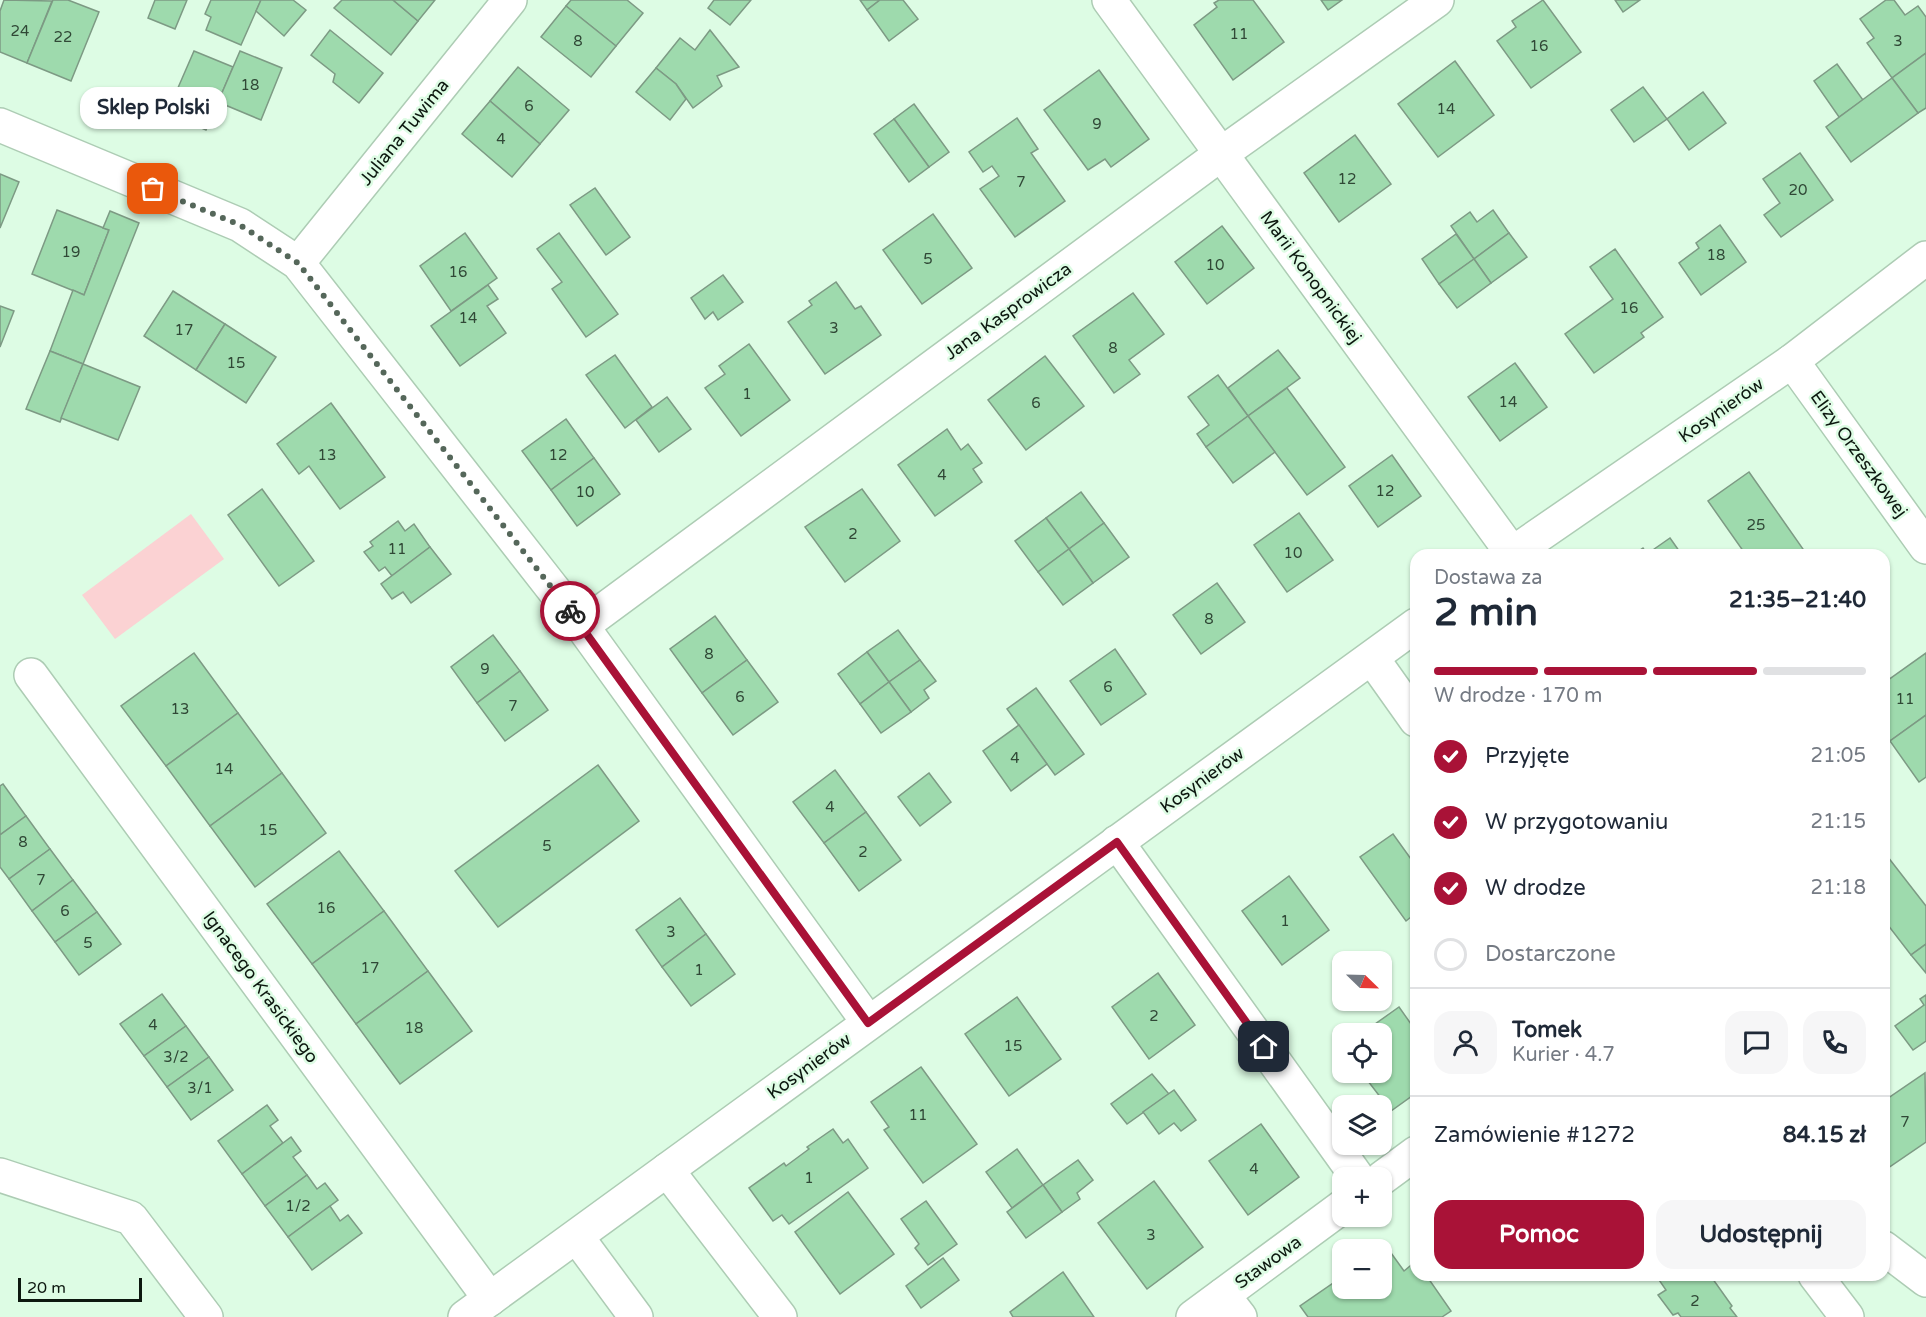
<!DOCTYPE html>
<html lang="pl">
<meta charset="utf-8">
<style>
:root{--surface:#fff;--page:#f6f6f7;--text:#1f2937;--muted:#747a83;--line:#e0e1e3;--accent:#a91237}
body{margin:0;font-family:"Varela Round",sans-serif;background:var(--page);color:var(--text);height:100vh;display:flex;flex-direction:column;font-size:22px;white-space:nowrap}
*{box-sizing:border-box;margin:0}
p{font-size:20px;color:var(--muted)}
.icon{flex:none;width:33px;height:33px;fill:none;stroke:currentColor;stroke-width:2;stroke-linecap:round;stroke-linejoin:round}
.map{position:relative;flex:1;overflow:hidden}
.details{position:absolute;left:1410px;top:549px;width:480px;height:732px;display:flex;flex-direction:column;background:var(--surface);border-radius:18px;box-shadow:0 2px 4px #0004}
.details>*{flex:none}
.needle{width:39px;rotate:113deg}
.tools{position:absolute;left:1332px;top:951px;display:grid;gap:12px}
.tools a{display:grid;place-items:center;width:60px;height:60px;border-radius:12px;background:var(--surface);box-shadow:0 2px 4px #0004;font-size:30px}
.scale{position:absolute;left:18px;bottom:15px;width:124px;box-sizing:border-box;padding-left:6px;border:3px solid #0c170f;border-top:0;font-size:16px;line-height:21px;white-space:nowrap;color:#0c170f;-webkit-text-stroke:4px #ddfce4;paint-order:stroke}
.pin{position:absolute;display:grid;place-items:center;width:51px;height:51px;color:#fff;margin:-26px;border-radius:12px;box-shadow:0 3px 9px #0006}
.courier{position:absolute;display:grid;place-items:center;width:60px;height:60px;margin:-30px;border:4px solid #a91237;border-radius:50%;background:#fff;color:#222;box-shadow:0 2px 8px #0007}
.bubble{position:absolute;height:42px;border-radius:18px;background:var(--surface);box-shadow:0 2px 4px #0004;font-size:20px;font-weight:800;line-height:42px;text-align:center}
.headline em{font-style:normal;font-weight:800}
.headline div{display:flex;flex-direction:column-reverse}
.headline{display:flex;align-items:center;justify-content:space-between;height:102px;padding:0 24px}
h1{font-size:39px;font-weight:800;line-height:45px}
.bar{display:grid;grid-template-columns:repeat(4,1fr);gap:9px 6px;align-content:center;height:72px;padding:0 24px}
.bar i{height:8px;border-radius:4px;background:var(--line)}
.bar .current{background:var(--accent)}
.bar p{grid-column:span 4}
.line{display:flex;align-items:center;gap:15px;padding:0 24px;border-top:2px solid var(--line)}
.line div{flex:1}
.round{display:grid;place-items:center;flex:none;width:63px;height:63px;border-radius:18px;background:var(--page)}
ol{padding:0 24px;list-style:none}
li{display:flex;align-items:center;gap:18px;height:66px}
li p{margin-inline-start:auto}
li .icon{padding:6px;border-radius:50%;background:var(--accent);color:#fff;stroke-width:4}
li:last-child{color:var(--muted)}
li i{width:33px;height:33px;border:3px solid var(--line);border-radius:50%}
.action{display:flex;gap:12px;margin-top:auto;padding:12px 24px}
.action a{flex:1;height:69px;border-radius:18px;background:var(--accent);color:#fff;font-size:24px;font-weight:800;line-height:69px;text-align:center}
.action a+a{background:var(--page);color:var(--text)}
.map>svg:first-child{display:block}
</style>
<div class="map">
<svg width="1926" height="1317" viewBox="0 0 1926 1317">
<rect width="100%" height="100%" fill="#ddfce4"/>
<path fill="#fbd2d3" d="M191,514L224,559L115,639L82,595Z"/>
<g fill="#9edaad" stroke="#7d9a84" stroke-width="1.5">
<path d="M4,0L52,1L27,63L0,52V11Z"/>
<path d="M53,0H68L99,12L71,81L27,63Z"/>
<path d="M155,0H187L175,29L148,18Z"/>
<path d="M211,0H261L241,45L206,30L211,17L205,14Z"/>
<path d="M261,0H293L306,10L284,36L256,11Z"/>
<path d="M342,0H393L418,21L391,55L334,8Z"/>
<path d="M393,0H435L418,21Z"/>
<path d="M571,0H627L643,13L616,46L566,6Z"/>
<path d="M714,0H751L730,25L708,8Z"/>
<path d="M860,0H880L867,10Z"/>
<path d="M880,0H903L918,19L889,41L867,10Z"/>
<path d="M1219,0H1253L1284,42L1233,80L1194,25L1217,7L1214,3Z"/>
<path d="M1321,0H1342L1328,10Z"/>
<path d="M1543,0L1581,52L1531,88L1497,41L1516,27L1512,21Z"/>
<path d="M1615,0H1640L1623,12Z"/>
<path d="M1886,0H1894L1905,15L1918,6L1926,17V53L1892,78L1867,43L1874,38L1860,19Z"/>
<path d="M566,6L616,46L591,77L541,37Z"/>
<path d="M330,30L383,73L359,103L333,82L335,74L311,55Z"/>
<path d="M710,30L739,67L717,76L722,86L693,108L676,84L656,68L680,38L695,50Z"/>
<path d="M194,51L233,67L206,130L167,113Z"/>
<path d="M240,51L282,68L261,120L218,102Z"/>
<path d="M1926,53V108L1918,113L1892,78Z"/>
<path d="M1455,61L1494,115L1438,157L1398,104Z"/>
<path d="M1837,64L1863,100L1839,117L1814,81Z"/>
<path d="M518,67L569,110L540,144L490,101Z"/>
<path d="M656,68L676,84L686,99L670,120L636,92Z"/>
<path d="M1099,70L1149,139L1111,167L1105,159L1088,170L1044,110Z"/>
<path d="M1892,78L1918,113L1851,162L1826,127Z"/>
<path d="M1643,87L1667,119L1634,142L1611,110Z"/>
<path d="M1703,92L1726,123L1689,150L1667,119Z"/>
<path d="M490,101L540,144L512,177L462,134Z"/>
<path d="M914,104L949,152L929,167L894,119Z"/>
<path d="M1017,118L1038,149L1031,153L1065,201L1015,237L980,189L999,176L992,166L983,172L969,152Z"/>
<path d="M894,119L929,167L909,182L874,134Z"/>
<path d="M1355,135L1391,184L1339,222L1304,173Z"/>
<path d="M1800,153L1833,200L1781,237L1764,215L1780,203L1763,179Z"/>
<path d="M0,174L19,182L0,228Z"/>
<path d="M595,188L630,237L606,255L570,205Z"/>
<path d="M57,210L109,230L84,295L32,274Z"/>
<path d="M1493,210L1509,233L1474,259L1451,226L1470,212L1477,222Z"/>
<path d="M110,211L139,223L83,364L50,351L73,290L84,295L109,230L103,228Z"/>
<path d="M933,214L972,268L922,304L883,250Z"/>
<path d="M1720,225L1746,262L1701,295L1679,263L1699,248L1696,243Z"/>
<path d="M1222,226L1254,268L1207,304L1175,262Z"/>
<path d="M465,233L497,278L451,311L420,266Z"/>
<path d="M559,233L618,314L586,337L552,289L562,282L537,249Z"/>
<path d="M1509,233L1527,257L1491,283L1474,259Z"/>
<path d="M1456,234L1474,259L1439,284L1422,259Z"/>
<path d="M1615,249L1663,317L1641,333L1644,337L1594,373L1565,334L1613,299L1590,267Z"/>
<path d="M1474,259L1491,283L1457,308L1439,284Z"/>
<path d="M723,275L743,302L718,320L713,312L705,319L691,298Z"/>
<path d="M836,282L855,309L861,306L881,335L825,374L788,322L812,305L809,301Z"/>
<path d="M488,285L498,299L487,306L506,333L460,366L431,326Z"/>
<path d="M173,291L225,324L196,370L144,336Z"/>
<path d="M1133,293L1164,334L1129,360L1140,374L1114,393L1073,336Z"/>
<path d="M0,306L14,311L0,347Z"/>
<path d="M225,324L276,357L246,403L196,370Z"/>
<path d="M749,344L790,400L741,436L705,388L725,374L719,366Z"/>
<path d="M1278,350L1300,378L1248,416L1228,388Z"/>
<path d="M50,351L83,364L60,422L26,409Z"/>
<path d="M615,355L652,407L625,428L586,375Z"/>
<path d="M1045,356L1084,406L1026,450L988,400Z"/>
<path d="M1515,363L1547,407L1500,441L1468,397Z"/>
<path d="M83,364L140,387L118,440L61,418Z"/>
<path d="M1218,375L1248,416L1206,447L1197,434L1209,425L1188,397Z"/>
<path d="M1287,388L1345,467L1307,495L1248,416Z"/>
<path d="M667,397L691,429L659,452L636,420Z"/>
<path d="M331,403L385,477L340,509L309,466L299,474L277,444Z"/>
<path d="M1248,416L1275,452L1233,483L1206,447Z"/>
<path d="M566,419L594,458L551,490L522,451Z"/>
<path d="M947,429L961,450L968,444L982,463L973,469L982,482L935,516L898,465Z"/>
<path d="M1392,455L1421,496L1378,527L1349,486Z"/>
<path d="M594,458L620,494L577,526L551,490Z"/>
<path d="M1749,472L1803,549L1795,555H1746L1708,501Z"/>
<path d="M262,489L314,561L279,586L228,515Z"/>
<path d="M862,489L900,541L845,582L805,527Z"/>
<path d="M1081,492L1104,523L1069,549L1046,518Z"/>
<path d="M1299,513L1333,560L1287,592L1254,545Z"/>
<path d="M1046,518L1069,549L1038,572L1015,541Z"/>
<path d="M398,521L405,531L414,524L430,547L392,576L385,567L379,571L364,552L373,546L370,542Z"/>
<path d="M1104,523L1129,557L1093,583L1069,549Z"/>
<path d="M1670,538L1682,555H1633L1643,548L1647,554Z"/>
<path d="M430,547L451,574L411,603L403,592L392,599L381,584Z"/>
<path d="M1069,549L1093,583L1063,605L1038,572Z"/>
<path d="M1217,583L1245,622L1201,654L1173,615Z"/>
<path d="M715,616L747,660L702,693L670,649Z"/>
<path d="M898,630L920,660L889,682L867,652Z"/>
<path d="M493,635L520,671L477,703L451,667Z"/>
<path d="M1115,649L1146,694L1101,725L1070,681Z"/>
<path d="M867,652L889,682L860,704L838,674Z"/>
<path d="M194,653L238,713L166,766L121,706Z"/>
<path d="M1926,653V715L1890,741L1884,733V683Z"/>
<path d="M747,660L778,702L733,735L702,693Z"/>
<path d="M920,660L936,681L924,690L929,698L911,712L889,682Z"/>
<path d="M520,671L548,710L505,741L477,703Z"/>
<path d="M889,682L911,712L881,733L860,704Z"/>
<path d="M1036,688L1084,754L1055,775L1007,709Z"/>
<path d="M238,713L282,773L210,826L166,766Z"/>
<path d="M1926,715V777L1919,782L1890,741Z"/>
<path d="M1019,725L1047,764L1011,791L983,751Z"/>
<path d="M598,765L639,821L498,927L455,871Z"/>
<path d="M835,770L866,812L824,843L793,802Z"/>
<path d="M282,773L326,833L255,887L210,826Z"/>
<path d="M929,773L951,802L920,826L898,797Z"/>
<path d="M3,784L26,816L0,835V786Z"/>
<path d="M866,812L901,860L859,891L824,843Z"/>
<path d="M26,816L50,849L9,879L0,867V835Z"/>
<path d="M1393,834L1416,866V913L1406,921L1360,857Z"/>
<path d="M50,849L73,880L32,911L9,879Z"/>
<path d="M339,851L384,911L312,964L267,904Z"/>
<path d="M1884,852L1926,906V944L1911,955L1884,920Z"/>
<path d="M1289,876L1329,930L1282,965L1242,911Z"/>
<path d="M73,880L97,912L55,942L32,911Z"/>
<path d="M680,898L706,934L662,967L636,930Z"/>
<path d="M384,911L428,971L356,1024L312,964Z"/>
<path d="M97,912L121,944L79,975L55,942Z"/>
<path d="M706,934L735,974L691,1006L662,967Z"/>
<path d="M1926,944V973L1911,955Z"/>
<path d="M428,971L472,1031L400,1084L356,1024Z"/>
<path d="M1158,973L1195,1025L1149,1059L1112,1007Z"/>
<path d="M162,994L186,1026L144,1056L120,1024Z"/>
<path d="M1926,995V1041L1913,1050L1895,1026L1924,1005L1920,999Z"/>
<path d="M1017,997L1061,1059L1009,1096L965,1034Z"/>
<path d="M1399,1007L1416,1031V1093L1391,1111L1361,1072H1382V1034H1361Z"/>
<path d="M186,1026L209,1057L167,1087L144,1056Z"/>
<path d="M209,1057L233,1090L191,1120L167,1087Z"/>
<path d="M921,1067L977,1144L923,1183L884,1130L889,1127L871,1102Z"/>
<path d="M1925,1073L1926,1142L1885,1170L1884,1101Z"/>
<path d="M1152,1074L1169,1094L1127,1124L1111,1104Z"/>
<path d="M1174,1090L1196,1120L1181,1131L1174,1123L1159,1134L1143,1112Z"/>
<path d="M267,1105L278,1120L270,1126L283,1143L242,1174L218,1141Z"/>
<path d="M1261,1124L1299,1177L1248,1215L1209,1161Z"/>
<path d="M833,1129L843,1143L848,1139L868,1168L789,1224L782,1215L773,1221L749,1188L784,1163L786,1166L809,1149L807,1147Z"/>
<path d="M291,1137L301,1151L293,1157L307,1175L265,1206L242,1174Z"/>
<path d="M1017,1149L1043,1185L1012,1208L986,1172Z"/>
<path d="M1078,1160L1093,1180L1077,1193L1080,1199L1062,1212L1043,1185Z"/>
<path d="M307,1175L317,1189L325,1183L338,1200L288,1237L265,1206Z"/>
<path d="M1154,1181L1203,1247L1147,1289L1098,1223Z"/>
<path d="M1043,1185L1062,1212L1026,1238L1007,1212Z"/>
<path d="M848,1192L894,1254L840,1294L795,1232Z"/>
<path d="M926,1201L957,1244L928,1265L915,1248L919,1244L901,1219Z"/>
<path d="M330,1206L340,1221L348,1215L362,1233L312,1270L288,1237Z"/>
<path d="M1386,1246L1404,1271L1416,1261V1275H1426L1451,1311L1442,1317H1308L1300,1306L1342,1277V1288H1382V1250Z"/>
<path d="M943,1258L959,1280L921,1308L906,1286Z"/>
<path d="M1063,1272L1094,1317H1013L1010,1312Z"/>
<path d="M1660,1275H1710L1732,1306L1730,1308L1737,1317H1681L1678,1313L1673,1315L1658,1295L1666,1290L1657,1277Z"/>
</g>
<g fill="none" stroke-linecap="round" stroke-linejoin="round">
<g stroke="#adccb4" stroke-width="36">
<g id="minor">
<path d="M1109,0L1512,553"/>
<path d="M0,125L240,225L298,263L582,626L868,1022"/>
<path d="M298,263L510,0"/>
<path d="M1792,361L1926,547"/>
<path d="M1510,555L1792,361L1926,258"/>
<path d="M582,626L1221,154L1437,0"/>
<path d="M1372,658L1416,720"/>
<path d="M31,675L490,1299"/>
<path d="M1117,842L1358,1178"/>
<path d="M667,1170L780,1317"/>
<path d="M0,1175L131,1218L206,1317"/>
<path d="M1382,1178L1416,1153"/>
<path d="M577,1237L636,1317"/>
<path d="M1884,1248L1926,1280"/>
<path d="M1815,1275L1847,1317"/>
<path d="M1223,1295L1240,1317"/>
<path d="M465,1317L1416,625"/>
<path d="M1193,1317L1342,1207"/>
</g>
</g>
<use href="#minor" stroke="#fff" stroke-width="33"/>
</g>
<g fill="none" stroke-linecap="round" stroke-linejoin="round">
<path stroke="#55675a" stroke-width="6" stroke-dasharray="0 10.8" d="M153,189L240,225L298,263L570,611"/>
<path stroke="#a91237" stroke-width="8" d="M570,611L868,1023L1117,842L1264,1047"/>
</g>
<g text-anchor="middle" stroke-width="5" stroke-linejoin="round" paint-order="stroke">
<g font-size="15" fill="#304836">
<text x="20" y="36">24</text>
<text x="1239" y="39">11</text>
<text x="63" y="42">22</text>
<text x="578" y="46">8</text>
<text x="1898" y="46">3</text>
<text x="1539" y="51">16</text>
<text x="250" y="90">18</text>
<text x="529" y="111">6</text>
<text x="1446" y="114">14</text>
<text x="1097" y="129">9</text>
<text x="501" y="144">4</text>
<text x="1347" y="184">12</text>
<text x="1021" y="187">7</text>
<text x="1798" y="195">20</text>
<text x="71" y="257">19</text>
<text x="1716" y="260">18</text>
<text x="928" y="264">5</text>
<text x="1215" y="270">10</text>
<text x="458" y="277">16</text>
<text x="1629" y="313">16</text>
<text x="468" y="323">14</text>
<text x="834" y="333">3</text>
<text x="184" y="335">17</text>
<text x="1113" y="353">8</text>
<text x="236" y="368">15</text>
<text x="747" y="399">1</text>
<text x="1508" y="407">14</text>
<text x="1036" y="408">6</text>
<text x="327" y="460">13</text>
<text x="558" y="460">12</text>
<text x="942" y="480">4</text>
<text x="1385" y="496">12</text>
<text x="585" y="497">10</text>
<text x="1756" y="530">25</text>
<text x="853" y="539">2</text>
<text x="397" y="554">11</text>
<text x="1293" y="558">10</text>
<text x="1209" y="624">8</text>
<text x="709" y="659">8</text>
<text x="485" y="674">9</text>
<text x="1108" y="692">6</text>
<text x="740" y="702">6</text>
<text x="1905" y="704">11</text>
<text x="513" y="711">7</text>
<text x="180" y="714">13</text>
<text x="1015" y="763">4</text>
<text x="224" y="774">14</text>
<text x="830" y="812">4</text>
<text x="268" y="835">15</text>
<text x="23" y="847">8</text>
<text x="547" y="851">5</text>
<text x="863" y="857">2</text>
<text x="41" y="885">7</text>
<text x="326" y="913">16</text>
<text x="65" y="916">6</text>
<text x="1285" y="926">1</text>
<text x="671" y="937">3</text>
<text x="88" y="948">5</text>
<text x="370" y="973">17</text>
<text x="699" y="975">1</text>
<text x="1154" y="1021">2</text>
<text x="153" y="1030">4</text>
<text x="414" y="1033">18</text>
<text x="1013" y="1051">15</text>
<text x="176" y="1062">3/2</text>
<text x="200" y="1093">3/1</text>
<text x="918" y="1120">11</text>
<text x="1905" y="1127">7</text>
<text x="1254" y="1174">4</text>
<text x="809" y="1183">1</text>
<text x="298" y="1211">1/2</text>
<text x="1151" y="1240">3</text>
<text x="1695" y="1306">2</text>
</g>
<g font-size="18" fill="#0c170f" stroke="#ddfce4">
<text transform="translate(404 132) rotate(-51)" y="6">Juliana Tuwima</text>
<text transform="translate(1311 277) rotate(54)" y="6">Marii Konopnickiej</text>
<text transform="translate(1008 311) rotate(-36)" y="6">Jana Kasprowicza</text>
<text transform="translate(1721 410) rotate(-35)" y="6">Kosynierów</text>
<text transform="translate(1859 454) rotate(54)" y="6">Elizy Orzeszkowej</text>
<text transform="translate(1202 780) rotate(-36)" y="6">Kosynierów</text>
<text transform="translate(261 987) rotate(54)" y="6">Ignacego Krasickiego</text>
<text transform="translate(809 1066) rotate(-36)" y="6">Kosynierów</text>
<text transform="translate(1268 1262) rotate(-36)" y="6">Stawowa</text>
</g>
</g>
</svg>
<div class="tools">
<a><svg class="needle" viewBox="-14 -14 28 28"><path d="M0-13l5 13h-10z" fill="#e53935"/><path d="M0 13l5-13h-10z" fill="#747a83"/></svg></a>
<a><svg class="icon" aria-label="locate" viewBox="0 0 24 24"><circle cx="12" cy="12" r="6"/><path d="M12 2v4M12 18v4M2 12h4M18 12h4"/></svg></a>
<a><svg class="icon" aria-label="layers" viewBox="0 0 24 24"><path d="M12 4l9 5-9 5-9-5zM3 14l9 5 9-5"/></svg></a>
<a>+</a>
<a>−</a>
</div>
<div class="scale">20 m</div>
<div class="pin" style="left:153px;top:189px;background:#ea580c"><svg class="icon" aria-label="bag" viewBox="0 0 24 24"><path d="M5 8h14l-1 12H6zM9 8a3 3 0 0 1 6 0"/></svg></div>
<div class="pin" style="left:1264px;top:1047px;background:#1f2937"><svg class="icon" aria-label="home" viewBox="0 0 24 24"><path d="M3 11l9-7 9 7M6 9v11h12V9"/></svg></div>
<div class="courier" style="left:570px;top:611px"><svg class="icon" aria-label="bike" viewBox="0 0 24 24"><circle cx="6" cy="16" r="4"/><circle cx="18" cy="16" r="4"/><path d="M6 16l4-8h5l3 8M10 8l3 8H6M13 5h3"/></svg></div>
<div class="bubble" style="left:80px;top:87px;width:147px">Sklep Polski</div>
<section class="details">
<div class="headline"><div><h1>2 min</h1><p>Dostawa za</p></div><em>21:35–21:40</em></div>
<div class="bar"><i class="current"></i><i class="current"></i><i class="current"></i><i></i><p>W drodze · 170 m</p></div>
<ol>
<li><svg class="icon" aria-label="check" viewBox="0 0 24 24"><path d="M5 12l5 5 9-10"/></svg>Przyjęte<p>21:05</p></li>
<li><svg class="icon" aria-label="check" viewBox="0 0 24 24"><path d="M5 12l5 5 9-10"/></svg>W przygotowaniu<p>21:15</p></li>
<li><svg class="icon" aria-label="check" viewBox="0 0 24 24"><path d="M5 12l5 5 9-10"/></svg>W drodze<p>21:18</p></li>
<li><i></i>Dostarczone</li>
</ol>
<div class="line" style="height:108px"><a class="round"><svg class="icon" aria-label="person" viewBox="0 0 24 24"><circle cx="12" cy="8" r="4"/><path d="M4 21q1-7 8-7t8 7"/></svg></a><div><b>Tomek</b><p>Kurier · 4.7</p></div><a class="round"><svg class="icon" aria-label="chat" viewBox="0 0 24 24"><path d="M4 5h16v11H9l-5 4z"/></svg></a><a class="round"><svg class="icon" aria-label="phone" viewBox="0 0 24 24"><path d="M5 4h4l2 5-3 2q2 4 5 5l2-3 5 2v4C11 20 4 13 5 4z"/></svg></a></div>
<div class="line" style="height:78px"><div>Zamówienie #1272</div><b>84.15 zł</b></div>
<div class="action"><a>Pomoc</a><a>Udostępnij</a></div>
</section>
</div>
